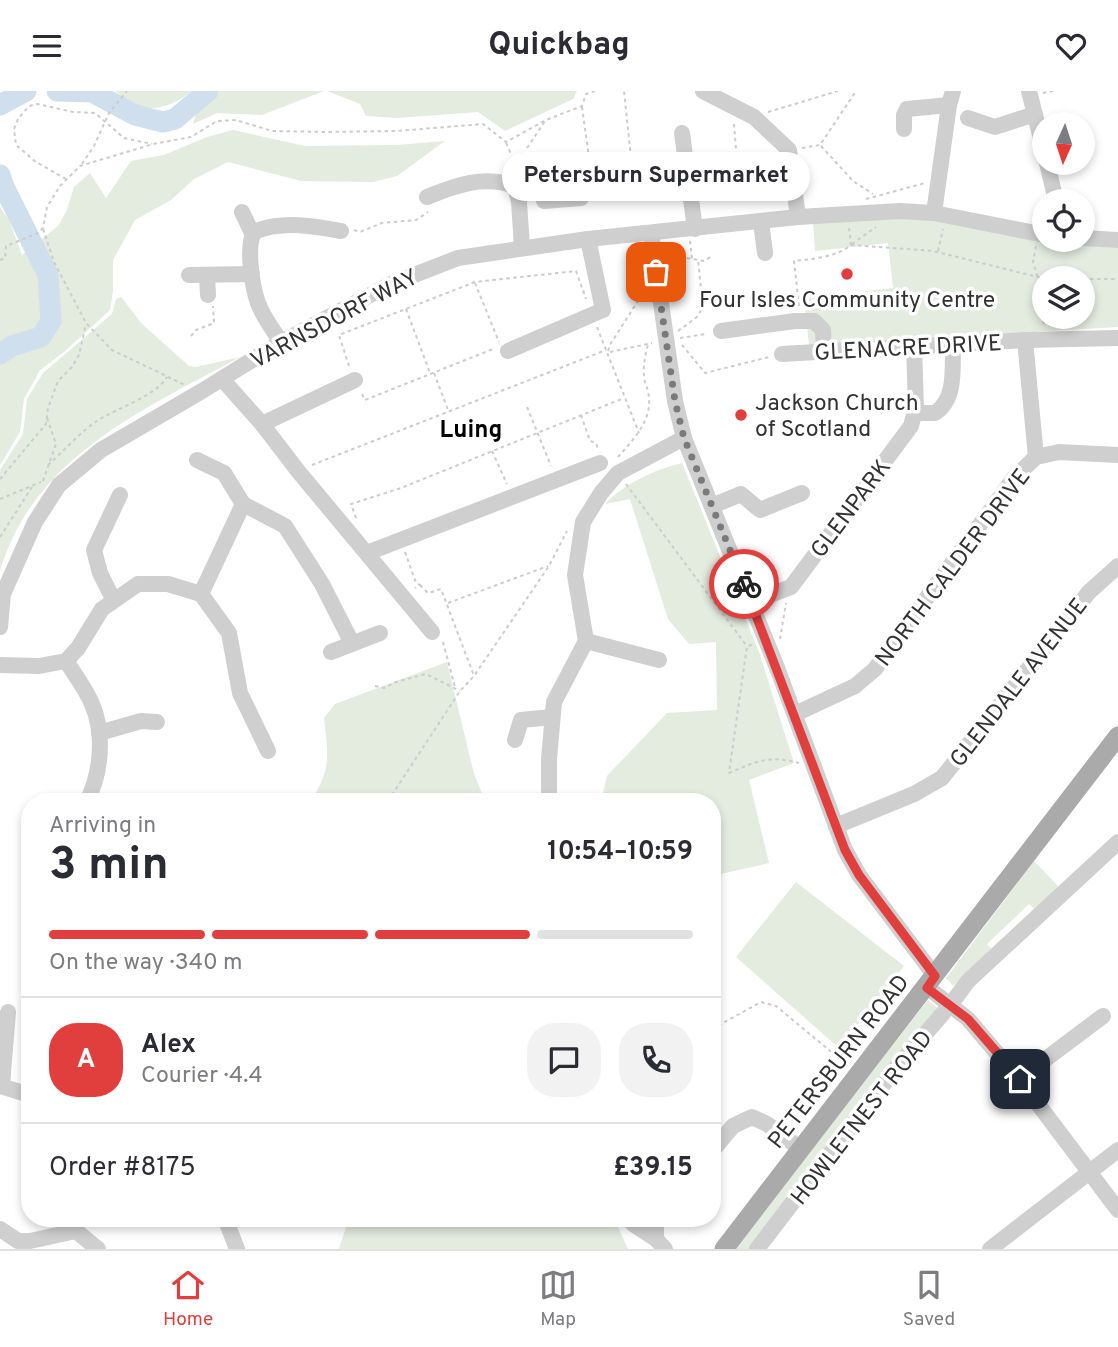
<!DOCTYPE html>
<meta charset="utf-8">
<style>
:root{--surface:#fff;--page:#f2f2f3;--text:#2b2b33;--muted:#7c7c81;--line:#e1e1e2;--accent:#e13f3d}
body{margin:0;font-family:Overpass,sans-serif;background:var(--page);color:var(--text);height:100vh;display:flex;flex-direction:column;font-size:26px;white-space:nowrap}
*{box-sizing:border-box;margin:0}
p{font-size:23px;color:var(--muted)}
.icon{flex:none;width:38px;height:38px;fill:none;stroke:currentColor;stroke-width:2;stroke-linecap:round;stroke-linejoin:round}
.map{position:relative;flex:1;overflow:hidden}
.details{position:absolute;left:21px;top:702px;width:700px;height:434px;display:flex;flex-direction:column;background:var(--surface);border-radius:28px;box-shadow:0 4px 10px #0003}
.details>*{flex:none}
.needle{width:46px;rotate:183deg}
.tools{position:absolute;left:1032px;top:21px;display:grid;gap:14px}
.tools a{display:grid;place-items:center;width:63px;height:63px;border-radius:50%;background:var(--surface);box-shadow:0 4px 10px #0003;font-size:35px}
.pin{position:absolute;display:grid;place-items:center;width:60px;height:60px;color:#fff;margin:-30px;border-radius:14px;box-shadow:0 4px 10px #0006}
.courier{position:absolute;display:grid;place-items:center;width:70px;height:70px;margin:-35px;border:5px solid #e13f3d;border-radius:50%;background:#fff;color:#222;box-shadow:0 2px 9px #0007}
.bubble{position:absolute;height:49px;border-radius:24px;background:var(--surface);box-shadow:0 4px 10px #0003;font-size:23px;font-weight:700;line-height:49px;text-align:center}
.headline em{font-style:normal;font-weight:700}
.headline div{display:flex;flex-direction:column-reverse}
.headline{display:flex;align-items:center;justify-content:space-between;height:119px;padding:0 28px}
h1{font-size:46px;font-weight:700;line-height:52px}
.bar{display:grid;grid-template-columns:repeat(4,1fr);gap:10px 7px;align-content:center;height:84px;padding:0 28px}
.bar i{height:9px;border-radius:5px;background:var(--line)}
.bar .current{background:var(--accent)}
.bar p{grid-column:span 4}
.line{display:flex;align-items:center;gap:18px;padding:0 28px;border-top:2px solid var(--line)}
.line div{flex:1}
.round{display:grid;place-items:center;flex:none;width:74px;height:74px;border-radius:28px;background:var(--page)}
header{display:flex;justify-content:space-between;align-items:center;height:91px;padding:0 28px;background:var(--surface);font-size:32px;font-weight:700}
.menu{display:flex;justify-content:space-around;align-items:center;height:98px;border-top:2px solid var(--line);background:var(--surface);font-size:19px;color:var(--muted)}
.menu a{display:grid;justify-items:center;gap:4px}
.menu .current{color:var(--accent)}
.map>svg:first-child{display:block}
</style>
<header><svg class="icon" aria-label="menu" viewBox="0 0 24 24"><path d="M4 6h16M4 12h16M4 18h16"/></svg>Quickbag<svg class="icon" aria-label="heart" viewBox="0 0 24 24"><path d="M12 20l-8-8c-3-5 5-10 8-4 3-6 11-1 8 4z"/></svg></header>
<div class="map">
<svg width="1118" height="1158" viewBox="0 0 1118 1158">
<rect width="100%" height="100%" fill="#fff"/>
<g fill="#e4ebdf" fill-rule="evenodd">
<path d="M115,0H191C178,13 151,23 133,14C126,10 121,4 115,0Z"/>
<path d="M203,0H324L262,24L217,22L193,33Z"/>
<path d="M327,0H577L573,8L505,40L478,21L397,27L366,25L360,13Z"/>
<path d="M233,39L305,55L397,54L445,50L397,85L373,91L301,90L228,71L194,88L171,109L135,129L113,169V200L110,219L64,261L40,279L24,308L20,341L0,374V116L9,129L22,164L58,135L66,121L74,96L90,82L106,107L131,70L164,64L207,46Z"/>
<path d="M894,125L932,128L1047,152L1118,157V236L809,254L804,207L893,197L888,152L815,160L813,131ZM1045,187H1083V226H1045Z"/>
<path d="M121,206L142,233L189,275L196,276L240,266C143,319 34,365 0,480V379L23,343L27,308L43,282L112,223L116,208Z"/>
<path d="M682,372L759,561L794,672L749,689L769,772L712,785V710H601L607,685L667,622L717,619L716,551L689,553L668,528L630,408L605,413C624,393 654,379 682,372Z"/>
<path d="M447,571L474,683L485,710H311C332,676 328,665 324,627L335,613Z"/>
<path d="M1034,770L1060,797L1036,819L1029,813L987,853L992,859L953,895L946,887Z"/>
<path d="M796,791L904,875L839,957L736,866Z"/>
<path d="M928,909L937,917L750,1158H734Z"/>
<path d="M349,1127H614L628,1158H339Z"/>
</g>
<g fill="none" stroke-linecap="round" stroke-linejoin="round">
<g stroke="#cfdfed" stroke-width="21">
<path d="M57,0L92,1L135,24L163,31L175,28L208,0"/>
<path d="M0,14L26,0"/>
<path d="M0,84L4,96L48,184L51,230L41,246L12,255L0,263"/>
</g>
<g stroke="#ccc" stroke-width="2" stroke-dasharray="3.5 3.5" stroke-linecap="butt">
<path d="M1043,2L1053,0"/>
<path d="M582,16L592,88L633,86L624,0"/>
<path d="M768,21L838,0"/>
<path d="M734,33L738,84L749,70L773,64"/>
<path d="M506,52L511,63"/>
<path d="M821,55L853,90L873,103"/>
<path d="M527,57L545,30"/>
<path d="M802,57L820,54L856,0"/>
<path d="M82,73L94,55L109,22L127,0"/>
<path d="M66,88L36,71L16,54L14,38L18,28L29,15L37,13L73,21L95,22L124,47L152,53"/>
<path d="M866,108L925,92"/>
<path d="M43,138L54,171L86,232L112,259L185,294"/>
<path d="M354,139L360,141L382,132L416,129L428,121"/>
<path d="M690,150L692,168"/>
<path d="M852,153L876,136"/>
<path d="M851,154L933,160L1038,186L1071,187"/>
<path d="M1036,155L1033,171L1040,194L1038,215L1044,234"/>
<path d="M938,160L943,138"/>
<path d="M0,169L5,167L6,155L38,142L43,137L47,116L60,95L80,75L153,53L191,46L217,30L236,29L272,40L325,41L397,40L483,33L506,51L546,29L582,15L586,3L595,0"/>
<path d="M671,173L675,165L704,170L712,165"/>
<path d="M1083,188H1118"/>
<path d="M475,192L499,251"/>
<path d="M799,215L794,170C812,168 837,166 851,154L849,137"/>
<path d="M406,218L430,282"/>
<path d="M597,236L639,342"/>
<path d="M678,240L697,226L703,216L698,169"/>
<path d="M191,245L196,239L214,232L213,215"/>
<path d="M680,247L706,243"/>
<path d="M682,254L705,282L769,266"/>
<path d="M608,260L611,252L645,199"/>
<path d="M610,261L652,252"/>
<path d="M349,275L339,244L475,191L576,180L586,208"/>
<path d="M434,282L448,319"/>
<path d="M362,303L365,309L493,258"/>
<path d="M527,316L551,375"/>
<path d="M581,324L590,350L596,352L598,358"/>
<path d="M492,360L507,393"/>
<path d="M618,366C632,350 651,331 649,308C649,302 647,297 645,291C642,278 645,266 648,253"/>
<path d="M48,374C64,360 80,341 97,330C117,317 156,305 167,286"/>
<path d="M312,374L606,259"/>
<path d="M0,388L46,333L48,317L58,290L72,276L79,264L86,233"/>
<path d="M43,390L56,353L47,327"/>
<path d="M626,393L746,554"/>
<path d="M0,408L41,391"/>
<path d="M356,427L351,413L401,397L624,307"/>
<path d="M0,446L32,396"/>
<path d="M405,461L416,492L420,494L415,497"/>
<path d="M420,494L428,502L441,498L474,585"/>
<path d="M448,512L548,475"/>
<path d="M780,548L786,512"/>
<path d="M443,551L455,596"/>
<path d="M752,554L747,555L729,682C757,670 769,664 799,672"/>
<path d="M375,595L384,597L396,591L426,583L460,600"/>
<path d="M388,710L460,600L474,585L549,475L567,440"/>
<path d="M712,938L761,911L776,915L847,974"/>
<path d="M712,1013L713,1036"/>
</g>
<g stroke="#cfcfcf" stroke-width="16">
<path d="M703,0L754,26L789,59L798,126"/>
<path d="M1029,0L1045,64"/>
<path d="M968,27L995,36L1035,23"/>
<path d="M904,38V24L907,18L949,14"/>
<path d="M682,42L695,138"/>
<path d="M1047,72L1056,110"/>
<path d="M515,95L524,71L537,73L544,110L581,107"/>
<path d="M427,106C456,94 484,84 515,95L519,111L522,156"/>
<path d="M242,121L253,144"/>
<path d="M934,122L949,14L953,0"/>
<path d="M761,131L765,162"/>
<path d="M651,142L675,310L684,347L776,574L845,759L859,784L935,885"/>
<path d="M1083,147L1118,149"/>
<path d="M189,184L252,183"/>
<path d="M207,184L208,204"/>
<path d="M721,240L795,230H814L823,239L824,261"/>
<path d="M1025,249L1036,366"/>
<path d="M281,251C273,239 263,226 258,212C252,195 246,156 254,141C282,129 312,135 341,140"/>
<path d="M508,260L603,219L588,148"/>
<path d="M782,263L1025,249L1118,247"/>
<path d="M222,288L262,333L298,380L432,541"/>
<path d="M914,322H935C957,308 952,276 953,253"/>
<path d="M262,333L355,289"/>
<path d="M197,369L224,382L243,413"/>
<path d="M243,413L285,435L322,493L352,552"/>
<path d="M712,415L741,403L760,419L802,402"/>
<path d="M367,462L600,372"/>
<path d="M201,503L243,413"/>
<path d="M113,508L100,482L94,459L120,404"/>
<path d="M751,511L791,496L911,335L916,316L914,255"/>
<path d="M0,536L3,503L35,431L59,394L101,359L202,300L281,251L391,193L458,167L588,148L798,126L900,120L934,122L1045,144"/>
<path d="M586,550L659,569"/>
<path d="M331,561L380,542"/>
<path d="M66,570C75,584 86,598 92,613C105,643 101,683 87,710"/>
<path d="M0,574L39,575L66,570L78,557L102,518L138,493H168L201,503L229,542L240,602L268,660"/>
<path d="M795,623L855,595L875,578L1014,387L1036,366L1059,361L1118,364"/>
<path d="M99,642L141,630L157,631"/>
<path d="M515,649L521,629L552,626"/>
<path d="M549,710V668L554,611L586,550L575,484L583,431L601,402L618,382L684,347"/>
<path d="M836,735L914,703L942,687L1089,501L1118,475"/>
<path d="M927,896L968,928L1019,988L1118,1119"/>
<path d="M1019,988L1103,925"/>
<path d="M2,994L8,921"/>
<path d="M0,995L30,1004"/>
<path d="M712,1060L733,1035L752,1026L767,1033L801,1058"/>
<path d="M225,1127L237,1158"/>
<path d="M630,1127L633,1133L656,1148"/>
<path d="M660,1127L656,1134V1148L665,1158"/>
<path d="M0,1138L18,1150H30L76,1140"/>
<path d="M76,1140L98,1158"/>
<path d="M757,1158L896,977L951,913L968,890L1118,751"/>
<path d="M990,1158L1118,1059"/>
</g>
<path stroke="#aaa" stroke-width="19" d="M724,1158L1118,645"/>
</g>
<g fill="none" stroke-linecap="round" stroke-linejoin="round">
<path stroke="#7a7a7a" stroke-width="7" stroke-dasharray="0 12.6" d="M656,181L675,310L684,347L744,493"/>
<path stroke="#e13f3d" stroke-width="9" d="M744,493L845,759L859,784L935,885L927,897L968,928L1020,988"/>
</g>
<g fill="#e13f3d" stroke="#fff" stroke-width="2.5">
<circle cx="847" cy="183" r="7"/>
<circle cx="741" cy="324" r="7"/>
</g>
<g text-anchor="middle" stroke-width="7" stroke-linejoin="round" paint-order="stroke">
<g font-size="23" fill="#323232" stroke="#fff">
<text x="847" y="216">Four Isles Community Centre</text>
<text x="755" y="319" text-anchor="start">Jackson Church<tspan x="755" dy="26">of Scotland</tspan></text>
</g>
<g font-size="23" fill="#323232" stroke="#fff">
<text transform="translate(334 227) rotate(-28)" y="8">VARNSDORF WAY</text>
<text transform="translate(908 256) rotate(-3)" y="8">GLENACRE DRIVE</text>
<text transform="translate(850 417) rotate(-53)" y="8">GLENPARK</text>
<text transform="translate(952 476) rotate(-53)" y="8">NORTH CALDER DRIVE</text>
<text transform="translate(1018 591) rotate(-52)" y="8">GLENDALE AVENUE</text>
<text transform="translate(838 970) rotate(-52)" y="8">PETERSBURN ROAD</text>
<text transform="translate(861 1026) rotate(-52)" y="8">HOWLETNEST ROAD</text>
</g>
<g font-size="24" font-weight="bold" fill="#000" stroke="#fff">
<text x="471" y="346">Luing</text>
</g>
</g>
</svg>
<div class="tools">
<a><svg class="needle" viewBox="-14 -14 28 28"><path d="M0-13l5 13h-10z" fill="#e53935"/><path d="M0 13l5-13h-10z" fill="#7c7c81"/></svg></a>
<a><svg class="icon" aria-label="locate" viewBox="0 0 24 24"><circle cx="12" cy="12" r="6"/><path d="M12 2v4M12 18v4M2 12h4M18 12h4"/></svg></a>
<a><svg class="icon" aria-label="layers" viewBox="0 0 24 24"><path d="M12 4l9 5-9 5-9-5zM3 14l9 5 9-5"/></svg></a>
</div>
<div class="pin" style="left:656px;top:181px;background:#ea580c"><svg class="icon" aria-label="bag" viewBox="0 0 24 24"><path d="M5 8h14l-1 12H6zM9 8a3 3 0 0 1 6 0"/></svg></div>
<div class="pin" style="left:1020px;top:988px;background:#1f2937"><svg class="icon" aria-label="home" viewBox="0 0 24 24"><path d="M3 11l9-7 9 7M6 9v11h12V9"/></svg></div>
<div class="courier" style="left:744px;top:493px"><svg class="icon" aria-label="bike" viewBox="0 0 24 24"><circle cx="6" cy="16" r="4"/><circle cx="18" cy="16" r="4"/><path d="M6 16l4-8h5l3 8M10 8l3 8H6M13 5h3"/></svg></div>
<div class="bubble" style="left:502px;top:61px;width:308px">Petersburn Supermarket</div>
<section class="details">
<div class="headline"><div><h1>3 min</h1><p>Arriving in</p></div><em>10:54–10:59</em></div>
<div class="bar"><i class="current"></i><i class="current"></i><i class="current"></i><i></i><p>On the way · 340 m</p></div>
<div class="line" style="height:126px"><b class="round" style="background:var(--accent);color:#fff">A</b><div><b>Alex</b><p>Courier · 4.4</p></div><a class="round"><svg class="icon" aria-label="chat" viewBox="0 0 24 24"><path d="M4 5h16v11H9l-5 4z"/></svg></a><a class="round"><svg class="icon" aria-label="phone" viewBox="0 0 24 24"><path d="M5 4h4l2 5-3 2q2 4 5 5l2-3 5 2v4C11 20 4 13 5 4z"/></svg></a></div>
<div class="line" style="height:91px"><div>Order #8175</div><b>£39.15</b></div>
</section>
</div>
<nav class="menu">
<a class="current"><svg class="icon" aria-label="home" viewBox="0 0 24 24"><path d="M3 11l9-7 9 7M6 9v11h12V9"/></svg>Home</a>
<a><svg class="icon" aria-label="map" viewBox="0 0 24 24"><path d="M3 6l6-2 6 2 6-2v14l-6 2-6-2-6 2zM9 4v14M15 6v14"/></svg>Map</a>
<a><svg class="icon" aria-label="saved" viewBox="0 0 24 24"><path d="M7 4h10v16l-5-4-5 4z"/></svg>Saved</a>
</nav>
